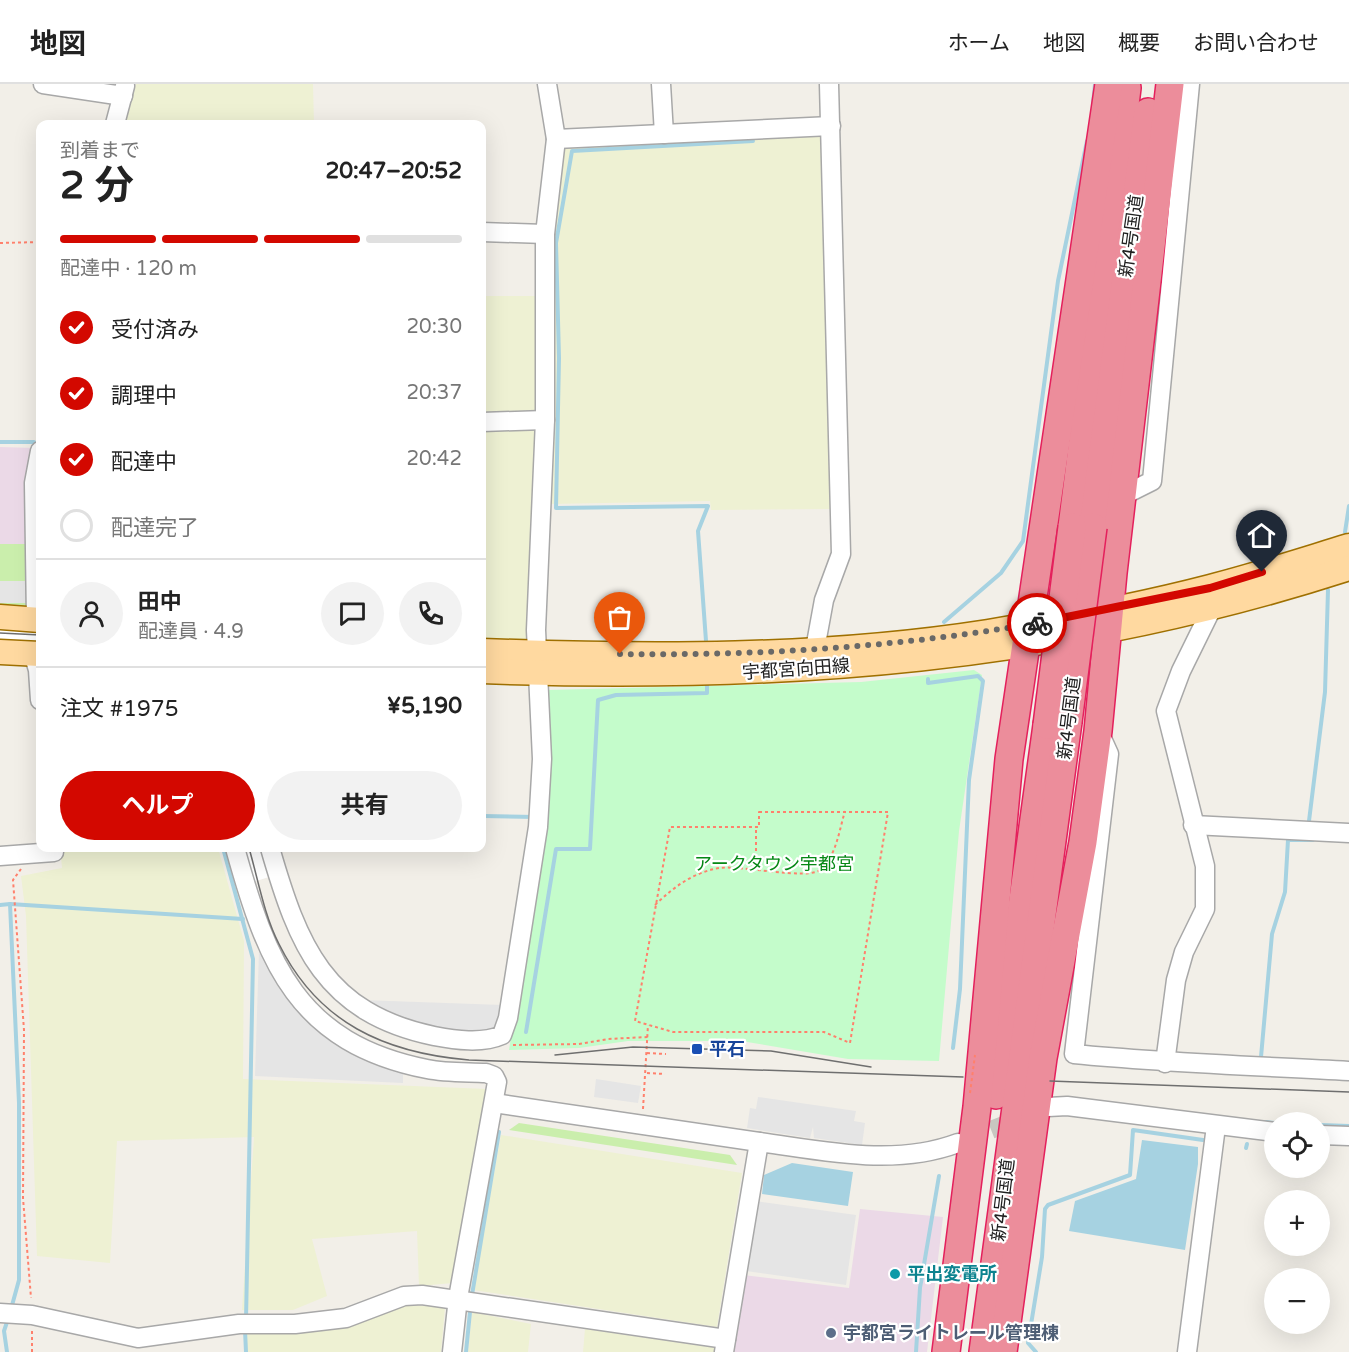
<!DOCTYPE html>
<html lang="ja">
<meta charset="utf-8">
<style>
:root{--surface:#fff;--page:#f2f2f2;--text:#222;--muted:#767676;--line:#e0e0e0;--accent:#d30800}
body{margin:0;font-family:"Varela Round","Noto Sans JP",sans-serif;background:var(--page);color:var(--text);height:100vh;display:flex;flex-direction:column;font-size:22px;white-space:nowrap}
*{box-sizing:border-box;margin:0}
p{font-size:20px;color:var(--muted)}
.icon{flex:none;width:33px;height:33px;fill:none;stroke:currentColor;stroke-width:2;stroke-linecap:round;stroke-linejoin:round}
.map{position:relative;flex:1;overflow:hidden}
.drawer{position:absolute;left:36px;top:36px;width:450px;height:732px;display:flex;flex-direction:column;background:var(--surface);border-radius:12px;box-shadow:0 6px 24px #0002}
.drawer>*{flex:none}
.buttons{position:absolute;left:1264px;top:1028px;display:grid;gap:12px}
.buttons a{display:grid;place-items:center;width:66px;height:66px;border-radius:50%;background:var(--surface);box-shadow:0 6px 24px #0002;font-size:30px}
.pin{position:absolute;display:grid;place-items:center;width:51px;height:51px;color:#fff;margin:-62px -26px;border-radius:50% 50% 50% 0;rotate:-45deg;box-shadow:0 0 6px #0007}
.pin .icon{rotate:45deg}
.courier{position:absolute;display:grid;place-items:center;width:60px;height:60px;margin:-30px;border:4px solid #d30800;border-radius:50%;background:#fff;color:#222;box-shadow:0 2px 8px #0007}
.headline em{font-style:normal;font-weight:700}
.headline div{display:flex;flex-direction:column-reverse}
.headline{display:flex;align-items:center;justify-content:space-between;height:102px;padding:0 24px}
h1{font-size:39px;font-weight:700;line-height:45px}
.bar{display:grid;grid-template-columns:repeat(4,1fr);gap:9px 6px;align-content:center;height:72px;padding:0 24px}
.bar i{height:8px;border-radius:4px;background:var(--line)}
.bar .on{background:var(--accent)}
.bar p{grid-column:span 4}
.line{display:flex;align-items:center;gap:15px;padding:0 24px;border-top:2px solid var(--line)}
.line div{flex:1}
.round{display:grid;place-items:center;flex:none;width:63px;height:63px;border-radius:32px;background:var(--page)}
ol{padding:0 24px;list-style:none}
li{display:flex;align-items:center;gap:18px;height:66px}
li p{margin-inline-start:auto}
li .icon{padding:6px;border-radius:50%;background:var(--accent);color:#fff;stroke-width:4}
li:last-child{color:var(--muted)}
li i{width:33px;height:33px;border:3px solid var(--line);border-radius:50%}
.button{display:flex;gap:12px;margin-top:auto;padding:12px 24px}
.button a{flex:1;height:69px;border-radius:36px;background:var(--accent);color:#fff;font-size:24px;font-weight:700;line-height:69px;text-align:center}
.button a+a{background:var(--page);color:var(--text)}
header{display:flex;align-items:center;gap:36px;box-sizing:border-box;height:84px;padding:0 30px;background:var(--surface);border-bottom:2px solid var(--line)}
header strong{font-size:28px}
nav{display:flex;gap:33px;margin-inline-start:auto;font-size:21px}
.map>svg:first-child{display:block}
</style>
<header>
<strong>地図</strong>
<nav><a>ホーム</a><a>地図</a><a>概要</a><a>お問い合わせ</a></nav>
</header>
<div class="map">
<svg width="1349" height="1268" viewBox="0 0 1349 1268">
<rect width="100%" height="100%" fill="#f2efe8"/>
<g fill="#ebd9e7">
<path d="M0,363L35,364L32,460H0Z"/>
<path d="M860,1125L943,1133L927,1268H733L743,1191L849,1204Z"/>
</g>
<g fill="#eef1d3">
<path d="M136,0H313L314,40H123Z"/>
<path d="M824,48L832,425L711,426L710,417L550,420L551,152L563,63Z"/>
<path d="M482,157H485L483,212H535L541,332L482,333Z"/>
<path d="M541,344L532,556H482V345Z"/>
<path d="M60,764H218L244,857L243,995L487,1005L453,1199L419,1202L417,1147L312,1155L327,1212L293,1226H242L254,1053L117,1057L110,1179L37,1172L26,832L21,792L62,784Z"/>
<path d="M501,1051L742,1089L717,1243L473,1206Z"/>
<path d="M408,1221L445,1223L441,1268H248L245,1247L337,1242Z"/>
<path d="M472,1228L531,1240L528,1268H468Z"/>
<path d="M585,1245L716,1264V1268H583Z"/>
</g>
<g fill="#caeeac">
<path d="M0,460H32L29,523L0,522Z"/>
<path d="M519,1039L730,1071L737,1081L509,1046Z"/>
</g>
<path fill="#c4fccb" d="M974,586L982,591L959,747L939,977L848,975L741,957H628L579,964L509,966C528,847 554,728 548,606L861,598Z"/>
<g fill="#e5e5e5">
<rect x="0" y="497" width="27" height="22"/>
<path d="M259,867L293,919L370,975L403,988V999L255,992Z"/>
<path d="M361,916L503,921L499,940L485,949L421,944Z"/>
<path d="M596,995L641,1002L638,1019L594,1013Z"/>
<path d="M758,1013L856,1027L854,1037L865,1039L862,1061L814,1054L813,1043L810,1054L747,1044L750,1024L756,1025Z"/>
<path d="M755,1117L856,1131L846,1201L746,1187Z"/>
</g>
<g fill="#a6d2e1">
<path d="M1142,1056L1198,1063V1080L1185,1166L1069,1147L1075,1117L1136,1095Z"/>
<path d="M792,1079L853,1088L848,1122L762,1110L764,1091Z"/>
</g>
<g fill="#fff">
<path d="M0,543L40,545V565L0,563Z"/>
<path d="M240,764H264L272,792L250,799Z"/>
</g>
<g fill="none" stroke-linecap="round" stroke-linejoin="round">
<g stroke="#a6d2e1" stroke-width="4">
<path d="M1093,20L1095,0"/>
<path d="M0,358H34"/>
<path d="M1345,448L1349,422"/>
<path d="M944,538L1001,489L1023,457L1058,197L1087,57"/>
<path d="M706,557L698,447L708,422L556,424L559,274L556,159L572,67L753,57"/>
<path d="M928,595V599L978,592L983,597L969,696L960,905L953,964"/>
<path d="M482,732L535,733"/>
<path d="M1309,737L1325,608L1328,506"/>
<path d="M223,764L253,875L246,1236"/>
<path d="M10,820L243,835"/>
<path d="M0,821L10,820L19,1019V1196L11,1225"/>
<path d="M526,948L556,765H590L598,616L616,611L707,609V601"/>
<path d="M1261,973L1272,850L1285,808L1288,756H1313"/>
<path d="M1266,1038L1275,1039"/>
<path d="M1320,1041L1349,1042"/>
<path d="M1246,1064L1247,1060"/>
<path d="M472,1211L499,1048"/>
<path d="M245,1246L246,1268"/>
<path d="M7,1268L4,1247L8,1235"/>
<path d="M466,1268L470,1228"/>
<path d="M916,1268L920,1204L939,1092"/>
<path d="M1036,1268L1028,1259L1042,1173L1045,1125L1048,1121L1130,1091L1133,1046L1203,1056"/>
</g>
<path stroke="#c8c6c0" stroke-width="18" stroke-dasharray="18 9" stroke-linecap="butt" d="M966,1056L1021,1034"/>
<g stroke="#a8a8a8" stroke-width="21">
<g id="minor">
<path d="M43,0L123,12"/>
<path d="M661,0L664,50"/>
<path d="M115,40L125,2"/>
<path d="M556,55L831,42"/>
<path d="M482,148L545,150"/>
<path d="M482,338L545,336"/>
<path d="M1124,411L1152,397L1190,0"/>
<path d="M36,535L34,399L40,367"/>
<path d="M815,565L824,516L841,470L829,0"/>
<path d="M33,569L38,586L40,616"/>
<path d="M1099,648L1109,670L1074,970C1166,979 1257,982 1349,987"/>
<path d="M1193,741L1349,749"/>
<path d="M235,764C267,879 297,959 427,985C446,989 466,988 486,989L494,992L497,998L458,1214L452,1268"/>
<path d="M270,764C298,861 324,929 434,952C455,956 482,960 502,951L508,934L538,743L542,675L536,546L545,336V150L556,55L547,0"/>
<path d="M0,772L54,768L53,764"/>
<path d="M1165,979L1176,896L1184,868L1205,825V782L1166,627L1181,587L1212,524"/>
<path d="M494,1019L759,1058"/>
<path d="M1048,1023L1067,1022L1275,1048"/>
<path d="M1320,1051L1349,1052"/>
<path d="M0,1229L32,1231L138,1254L239,1240H295L346,1234L404,1212L422,1211L726,1255"/>
<path d="M724,1268L759,1058C825,1067 894,1083 958,1059"/>
<path d="M1187,1268L1216,1042"/>
</g>
</g>
<g stroke="#9f7000" stroke-width="27">
<g id="major">
<path d="M0,533L40,536"/>
<path d="M482,567C650,573 821,574 988,548C1062,536 1137,522 1210,503C1257,491 1303,476 1349,462"/>
<path d="M0,568L40,570"/>
<path d="M482,587C780,598 1063,577 1349,484"/>
</g>
</g>
<g stroke="#e4205c" stroke-width="30">
<g id="highway">
<path d="M1072,443L1127,4"/>
<path d="M1093,443L1148,28"/>
<path d="M996,1011L1047,641"/>
<path d="M946,1268L977,1023L1009,675L1109,0"/>
<path d="M983,1268L1068,638"/>
<path d="M1003,1268L1043,974L1083,758L1098,647L1113,489L1170,0"/>
</g>
</g>
<g stroke="#ff806c" stroke-width="2" stroke-dasharray="3 3" stroke-linecap="butt">
<path d="M0,159L40,158"/>
<path d="M759,728H888L850,959L824,948H673L635,937L670,743H759Z"/>
<path d="M21,785L13,796L24,946L23,1114L31,1214"/>
<path d="M756,785V743"/>
<path d="M655,821C674,803 692,789 719,784C740,781 808,796 820,786C836,773 839,747 845,727"/>
<path d="M513,961L579,960L608,955L648,953"/>
<path d="M647,969L666,970"/>
<path d="M647,989L665,990"/>
<path d="M643,1025L648,941"/>
<path d="M32,1268V1247"/>
</g>
<use href="#minor" stroke="#fff" stroke-width="18"/>
<use href="#major" stroke="#ffd9a0" stroke-width="24"/>
<use href="#highway" stroke="#ec8d9b" stroke-width="27"/>
<g stroke="#6f6f6f" stroke-width="1.5">
<path d="M0,549L40,551"/>
<path d="M249,764C258,795 264,831 279,860C318,939 385,969 469,976L963,993"/>
<path d="M555,971L633,963L771,967L871,983"/>
<path d="M1050,997L1349,1008"/>
</g>
<g stroke="#e4205c" stroke-width="30" stroke-linecap="butt">
<g id="highway-bridge">
<path d="M1068,638L1093,443"/>
<path d="M1047,641L1072,443"/>
</g>
</g>
<path stroke="#ff806c" stroke-width="2" stroke-dasharray="3 3" stroke-linecap="butt" d="M970,1009L975,971"/>
<use href="#highway-bridge" stroke="#ec8d9b" stroke-width="27"/>
</g>
<g fill="none" stroke-linecap="round" stroke-linejoin="round">
<path stroke="#6a6967" stroke-width="6" stroke-dasharray="0 10.8" d="M620,570C759,572 900,563 1037,539"/>
<path stroke="#d30800" stroke-width="8" d="M1037,539L1210,504L1262,488"/>
</g>
<rect fill="#1a4fb4" stroke="#fff" stroke-width="2" x="691" y="959" width="12" height="12" rx="3"/>
<circle fill="#0f9aa8" stroke="#fff" stroke-width="2" cx="895" cy="1190" r="6"/>
<circle fill="#5c6f8a" stroke="#fff" stroke-width="2" cx="831" cy="1249" r="6"/>
<g text-anchor="middle" stroke-width="4.5" stroke-linejoin="round" paint-order="stroke">
<g font-size="18" fill="#212121" stroke="#fff">
<text transform="translate(1131 152) rotate(-82)" y="6">新4号国道</text>
<text transform="translate(796 585) rotate(-4)" y="6">宇都宮向田線</text>
<text transform="translate(1069 634) rotate(-83)" y="6">新4号国道</text>
<text transform="translate(1003 1116) rotate(-83)" y="6">新4号国道</text>
</g>
<g font-size="18" fill="#068816" stroke="#fff">
<text x="774" y="786">アークタウン宇都宮</text>
</g>
<g font-size="18" font-weight="bold" fill="#164399" stroke="#fff" text-anchor="start">
<text x="709" y="971">平石</text>
</g>
<g font-size="18" font-weight="bold" fill="#0d838f" stroke="#fff" text-anchor="start">
<text x="907" y="1196">平出変電所</text>
</g>
<g font-size="18" font-weight="bold" fill="#4e5e75" stroke="#fff" text-anchor="start">
<text x="843" y="1255">宇都宮ライトレール管理棟</text>
</g>
</g>
</svg>
<div class="buttons">
<a><svg class="icon" aria-label="locate" viewBox="0 0 24 24"><circle cx="12" cy="12" r="6"/><path d="M12 2v4M12 18v4M2 12h4M18 12h4"/></svg></a>
<a>+</a>
<a>−</a>
</div>
<div class="pin" style="left:620px;top:570px;background:#ea580c"><svg class="icon" aria-label="bag" viewBox="0 0 24 24"><path d="M5 8h14l-1 12H6zM9 8a3 3 0 0 1 6 0"/></svg></div>
<div class="pin" style="left:1262px;top:488px;background:#1f2937"><svg class="icon" aria-label="home" viewBox="0 0 24 24"><path d="M3 11l9-7 9 7M6 9v11h12V9"/></svg></div>
<div class="courier" style="left:1037px;top:539px"><svg class="icon" aria-label="bike" viewBox="0 0 24 24"><circle cx="6" cy="16" r="4"/><circle cx="18" cy="16" r="4"/><path d="M6 16l4-8h5l3 8M10 8l3 8H6M13 5h3"/></svg></div>
<section class="drawer">
<div class="headline"><div><h1>2 分</h1><p>到着まで</p></div><em>20:47–20:52</em></div>
<div class="bar"><i class="on"></i><i class="on"></i><i class="on"></i><i></i><p>配達中 · 120 m</p></div>
<ol>
<li><svg class="icon" aria-label="check" viewBox="0 0 24 24"><path d="M5 12l5 5 9-10"/></svg>受付済み<p>20:30</p></li>
<li><svg class="icon" aria-label="check" viewBox="0 0 24 24"><path d="M5 12l5 5 9-10"/></svg>調理中<p>20:37</p></li>
<li><svg class="icon" aria-label="check" viewBox="0 0 24 24"><path d="M5 12l5 5 9-10"/></svg>配達中<p>20:42</p></li>
<li><i></i>配達完了</li>
</ol>
<div class="line" style="height:108px"><a class="round"><svg class="icon" aria-label="person" viewBox="0 0 24 24"><circle cx="12" cy="8" r="4"/><path d="M4 21q1-7 8-7t8 7"/></svg></a><div><b>田中</b><p>配達員 · 4.9</p></div><a class="round"><svg class="icon" aria-label="chat" viewBox="0 0 24 24"><path d="M4 5h16v11H9l-5 4z"/></svg></a><a class="round"><svg class="icon" aria-label="phone" viewBox="0 0 24 24"><path d="M5 4h4l2 5-3 2q2 4 5 5l2-3 5 2v4C11 20 4 13 5 4z"/></svg></a></div>
<div class="line" style="height:78px"><div>注文 #1975</div><b>¥5,190</b></div>
<div class="button"><a>ヘルプ</a><a>共有</a></div>
</section>
</div>
